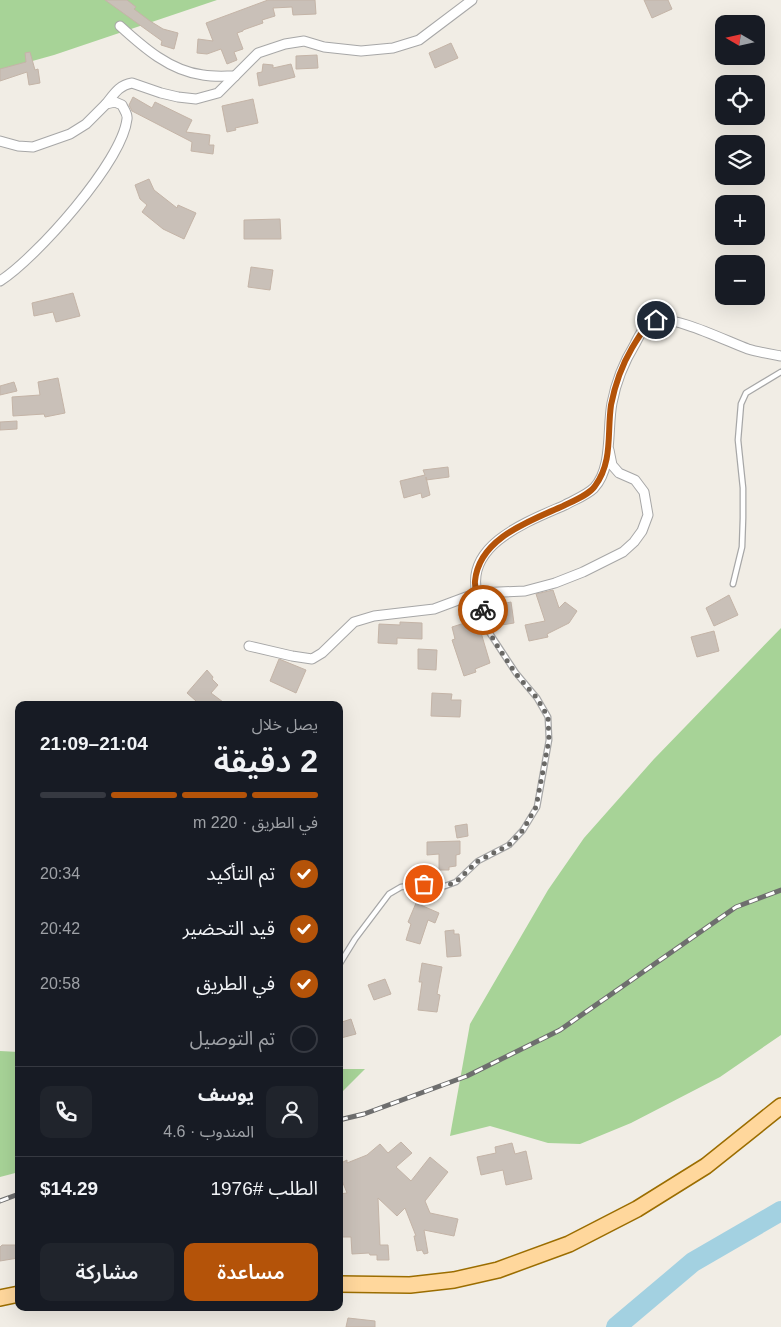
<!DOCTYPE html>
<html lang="ar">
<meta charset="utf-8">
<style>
:root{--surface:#171b24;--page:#20242c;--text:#f1f3f6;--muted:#9ea1a6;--line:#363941;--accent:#b45309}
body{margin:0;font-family:Helvetica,"Noto Sans Arabic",sans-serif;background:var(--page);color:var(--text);direction:rtl;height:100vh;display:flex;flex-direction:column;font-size:19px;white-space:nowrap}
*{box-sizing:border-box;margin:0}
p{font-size:16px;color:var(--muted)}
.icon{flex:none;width:28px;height:28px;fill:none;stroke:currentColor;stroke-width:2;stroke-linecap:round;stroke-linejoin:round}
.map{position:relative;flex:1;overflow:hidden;direction:ltr}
.sheet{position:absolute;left:15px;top:701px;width:328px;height:610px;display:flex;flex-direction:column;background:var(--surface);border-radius:10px;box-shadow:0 5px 20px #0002;direction:rtl}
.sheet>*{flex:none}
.needle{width:32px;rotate:279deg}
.controls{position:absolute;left:715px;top:15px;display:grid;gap:10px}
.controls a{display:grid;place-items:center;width:50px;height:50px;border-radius:10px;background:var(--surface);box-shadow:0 5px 20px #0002;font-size:25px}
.pin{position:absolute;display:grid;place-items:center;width:42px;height:42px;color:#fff;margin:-21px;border:2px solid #fff;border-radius:50%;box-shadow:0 1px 5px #0007}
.courier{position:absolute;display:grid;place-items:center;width:50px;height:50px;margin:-25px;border:4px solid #b45309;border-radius:50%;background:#fff;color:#222;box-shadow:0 1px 6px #0007}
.summary em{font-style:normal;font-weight:600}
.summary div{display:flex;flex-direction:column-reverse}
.summary{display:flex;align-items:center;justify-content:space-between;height:85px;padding:0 25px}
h1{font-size:32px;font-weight:600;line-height:38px}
.bar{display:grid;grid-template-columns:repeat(4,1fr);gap:8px 5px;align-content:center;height:60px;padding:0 25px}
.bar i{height:6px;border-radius:4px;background:var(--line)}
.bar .on{background:var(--accent)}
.bar p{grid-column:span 4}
.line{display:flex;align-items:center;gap:12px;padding:0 25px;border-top:1px solid var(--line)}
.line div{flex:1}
.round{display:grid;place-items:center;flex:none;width:52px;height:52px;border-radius:10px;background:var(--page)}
ol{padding:0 25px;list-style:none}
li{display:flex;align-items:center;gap:15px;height:55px}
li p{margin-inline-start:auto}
li .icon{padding:5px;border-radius:50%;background:var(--accent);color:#fff;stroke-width:4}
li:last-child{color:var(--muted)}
li i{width:28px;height:28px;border:2px solid var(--line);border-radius:50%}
.button{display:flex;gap:10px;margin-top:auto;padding:10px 25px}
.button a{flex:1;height:58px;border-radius:10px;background:var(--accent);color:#fff;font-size:20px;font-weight:600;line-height:58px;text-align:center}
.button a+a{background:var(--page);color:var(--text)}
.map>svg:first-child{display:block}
</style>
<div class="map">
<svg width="781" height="1327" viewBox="0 0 781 1327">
<rect width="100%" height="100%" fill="#f1ede5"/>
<g fill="#a7d397">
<path d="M0,0H217L54,55L0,70Z"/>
<path d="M781,628V1035L720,1077L631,1123L580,1144L548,1143L490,1126L450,1136L470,1024L548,890L584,838L654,759Z"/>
<path d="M0,1051L19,1052V1172L0,1177Z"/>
<path d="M339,1069H365L339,1095Z"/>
</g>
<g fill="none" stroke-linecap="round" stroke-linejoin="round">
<path stroke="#a3d1e1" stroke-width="20" d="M616,1327L693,1262L781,1211"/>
</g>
<g fill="#c9c0b8" stroke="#c4b4a7">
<path d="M105,0H127L136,7L134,9L150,21L163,29L178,33L174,49L161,45L162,41Z"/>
<path d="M268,0H315L316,14L293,15L292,7L273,8L275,16L262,20L263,23L243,30V31L237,33L243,49L234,52L237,60L227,64L221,49L207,54L197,53L198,39L213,41L206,23Z"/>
<path d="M644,0H668L672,9L652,18Z"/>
<path d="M451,43L458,58L435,68L429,53Z"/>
<path d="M30,52L35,70L38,69L40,83L29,85L27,72L0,81V69L26,62L25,53Z"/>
<path d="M317,55L318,68L296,69V56Z"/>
<path d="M263,64L273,65V68L291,64L295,77L259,86L257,73L262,72Z"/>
<path d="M133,97L152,108L155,102L192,120L186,132L210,135L209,145H214L213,154L191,151L192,142L132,111L129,105Z"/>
<path d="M253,99L258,123L235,128L236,130L227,132L222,106Z"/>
<path d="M149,179L154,190L177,208L178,205L196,213L184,239L163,229L142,212L147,205L140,199L135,185Z"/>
<path d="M280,219L281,239H244V220Z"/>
<path d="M251,267L273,270L270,290L248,287Z"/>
<path d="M73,293L80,316L56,322L53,312L34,316L32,303Z"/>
<path d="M58,378L65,413L45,417L44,414L13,416L12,397L40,395L38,382Z"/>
<path d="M14,382L17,391L0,395V386Z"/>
<path d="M17,421V429L0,430V422Z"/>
<path d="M448,467L449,477L426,480V477L430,495L422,498L421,493L404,498L400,481L425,475L423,470Z"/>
<path d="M553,590L559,608L565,602L577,611L569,623L547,634L548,637L529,641L525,625L545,621L536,594Z"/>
<path d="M729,595L738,615L714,626L706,608Z"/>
<path d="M511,602L514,623L495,626L491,606Z"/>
<path d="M477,619L490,663L475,669L476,672L464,676L452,640L455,639L452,627Z"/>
<path d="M400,622L422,623V639L397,638V644L378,643L379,624L400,625Z"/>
<path d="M714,631L719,651L697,657L691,637Z"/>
<path d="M418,649L437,650L436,670L418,669Z"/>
<path d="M279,659L306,670L296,693L270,681Z"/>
<path d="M207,670L213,677L212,679L218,685L211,693L227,705H192L196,701L187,693Z"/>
<path d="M432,693L452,694L451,700H461L460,717L431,716Z"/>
<path d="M467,824L468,836L457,838L455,826Z"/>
<path d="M460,841V854L456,855V866L449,867V870H439V854L427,855V842Z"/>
<path d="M416,903L439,913L435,923L428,920L420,944L406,940L411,924L408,922Z"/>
<path d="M454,930V934H459L461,956L447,957L445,931Z"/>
<path d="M422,963L442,967L437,994L440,995L437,1012L418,1010L422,982H419Z"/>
<path d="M385,979L391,994L374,1000L368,985Z"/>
<path d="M351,1019L356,1034L341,1038L339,1023Z"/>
<path d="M401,1142L412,1153L396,1167L411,1181L430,1157L448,1172L425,1201L430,1213L458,1219L454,1236L424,1230L428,1253L424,1254L422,1250L417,1251L414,1236H416L405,1208L397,1216L378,1198L380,1245H388L389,1260H377V1255H370L369,1253L352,1254L351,1237H339V1194L347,1193L339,1173V1164L347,1160V1163L367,1155L380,1144L388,1153Z"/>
<path d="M512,1143L515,1154L526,1151L532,1179L506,1185L503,1170L481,1175L477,1157L496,1153L495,1147Z"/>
<path d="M2,1245H16L18,1258L0,1261V1247Z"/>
<path d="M348,1318L375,1321V1327H346Z"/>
</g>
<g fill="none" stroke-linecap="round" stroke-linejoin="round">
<g stroke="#a7a7a7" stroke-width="7">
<g id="lane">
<path d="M733,584L742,547L743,518V488L738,440L741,404L746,393L781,372"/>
<path d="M339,965L355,939L389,894L401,887L424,884L445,886L456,882L478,861L509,845L523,830L537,807L549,740L548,717L537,698L516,673L489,632L477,593"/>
</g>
</g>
<g stroke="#a7a7a7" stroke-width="11">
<g id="street">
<path d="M120,26C143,47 170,71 203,75C214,77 225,76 235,76"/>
<path d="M106,104C114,94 119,85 132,83L161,93L178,97L196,99L218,93L258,53L285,44L304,41L324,47L361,51L393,48L419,40L472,0"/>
<path d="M0,141L18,146L33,147L70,134L86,124L106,104L115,102L122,105C124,110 128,114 127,119C122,162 36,258 0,281"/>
<path d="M477,593C465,544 529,521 565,505C574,500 587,495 594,488C613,468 607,428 612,403C616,382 624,362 635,344C640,334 644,326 654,321C673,314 728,342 748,349C758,352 770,354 781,356"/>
<path d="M249,646L292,656L312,659L322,653L354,622L374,616L434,609L477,593L525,591L555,583L583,572L623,552L634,542L642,531L648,515L644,492L635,480L619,473L612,465L609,450"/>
</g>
</g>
<g stroke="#9b6d00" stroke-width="18">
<g id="primary">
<path d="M339,1284L410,1285L454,1280L498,1270L569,1244L637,1209L706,1166L781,1106"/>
<path d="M0,1298L19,1294"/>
</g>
</g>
<use href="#lane" stroke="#fff" stroke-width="4.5"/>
<use href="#street" stroke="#fff" stroke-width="9"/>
<use href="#primary" stroke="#ffd79c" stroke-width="15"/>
<g stroke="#6e6e6e" stroke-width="5">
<g id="rail">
<path d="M339,1120L364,1114L467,1076L560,1030L736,907L781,890"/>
<path d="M0,1201L19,1194"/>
</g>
</g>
<use href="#rail" stroke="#fff" stroke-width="3" stroke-dasharray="9" stroke-linecap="butt"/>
</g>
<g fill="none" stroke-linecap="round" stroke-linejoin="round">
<path stroke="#696865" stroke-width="5" stroke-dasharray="0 9" d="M424,884L445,886L456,882L478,861L509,845L523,830L536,807L549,740L548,717L537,698L516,674L498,647L489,632L483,610"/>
<path stroke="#b45309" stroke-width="6" d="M483,610C480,601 474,590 475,581C479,538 530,521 563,506C573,501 589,495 595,486C613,462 607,433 611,405C615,385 622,365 632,348C640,335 643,328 656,320"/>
</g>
</svg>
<div class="controls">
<a><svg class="needle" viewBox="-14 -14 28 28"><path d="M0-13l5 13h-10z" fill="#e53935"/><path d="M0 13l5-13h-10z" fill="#9ea1a6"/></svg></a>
<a><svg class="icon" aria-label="locate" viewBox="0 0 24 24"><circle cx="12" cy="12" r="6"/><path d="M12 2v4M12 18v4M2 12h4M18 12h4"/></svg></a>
<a><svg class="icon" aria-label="layers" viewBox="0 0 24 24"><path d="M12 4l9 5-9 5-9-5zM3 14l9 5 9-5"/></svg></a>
<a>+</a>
<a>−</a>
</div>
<div class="pin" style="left:424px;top:884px;background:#ea580c"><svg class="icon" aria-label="bag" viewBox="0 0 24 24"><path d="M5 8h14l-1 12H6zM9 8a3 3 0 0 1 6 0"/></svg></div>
<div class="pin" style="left:656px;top:320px;background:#1f2937"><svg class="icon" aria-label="home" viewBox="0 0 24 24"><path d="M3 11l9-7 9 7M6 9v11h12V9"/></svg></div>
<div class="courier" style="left:483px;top:610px"><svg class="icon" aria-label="bike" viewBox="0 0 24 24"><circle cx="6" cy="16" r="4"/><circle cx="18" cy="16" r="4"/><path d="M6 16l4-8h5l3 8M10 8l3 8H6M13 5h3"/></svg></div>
<section class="sheet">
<div class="summary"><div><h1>2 دقيقة</h1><p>يصل خلال</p></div><em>21:04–21:09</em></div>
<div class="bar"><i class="on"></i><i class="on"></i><i class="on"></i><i></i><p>في الطريق · 220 m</p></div>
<ol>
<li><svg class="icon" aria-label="check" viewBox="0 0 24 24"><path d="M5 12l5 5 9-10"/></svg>تم التأكيد<p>20:34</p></li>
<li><svg class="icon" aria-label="check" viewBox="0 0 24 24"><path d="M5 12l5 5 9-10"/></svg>قيد التحضير<p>20:42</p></li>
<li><svg class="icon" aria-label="check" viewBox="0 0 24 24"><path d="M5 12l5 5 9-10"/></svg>في الطريق<p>20:58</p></li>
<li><i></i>تم التوصيل</li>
</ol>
<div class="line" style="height:90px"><a class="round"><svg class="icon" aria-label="person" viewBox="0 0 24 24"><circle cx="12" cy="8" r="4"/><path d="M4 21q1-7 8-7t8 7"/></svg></a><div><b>يوسف</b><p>المندوب · 4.6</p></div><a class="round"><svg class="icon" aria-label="phone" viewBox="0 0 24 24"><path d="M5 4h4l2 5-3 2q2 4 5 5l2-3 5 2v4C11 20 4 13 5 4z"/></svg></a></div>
<div class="line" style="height:65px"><div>الطلب #1976</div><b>$14.29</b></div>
<div class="button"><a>مساعدة</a><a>مشاركة</a></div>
</section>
</div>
